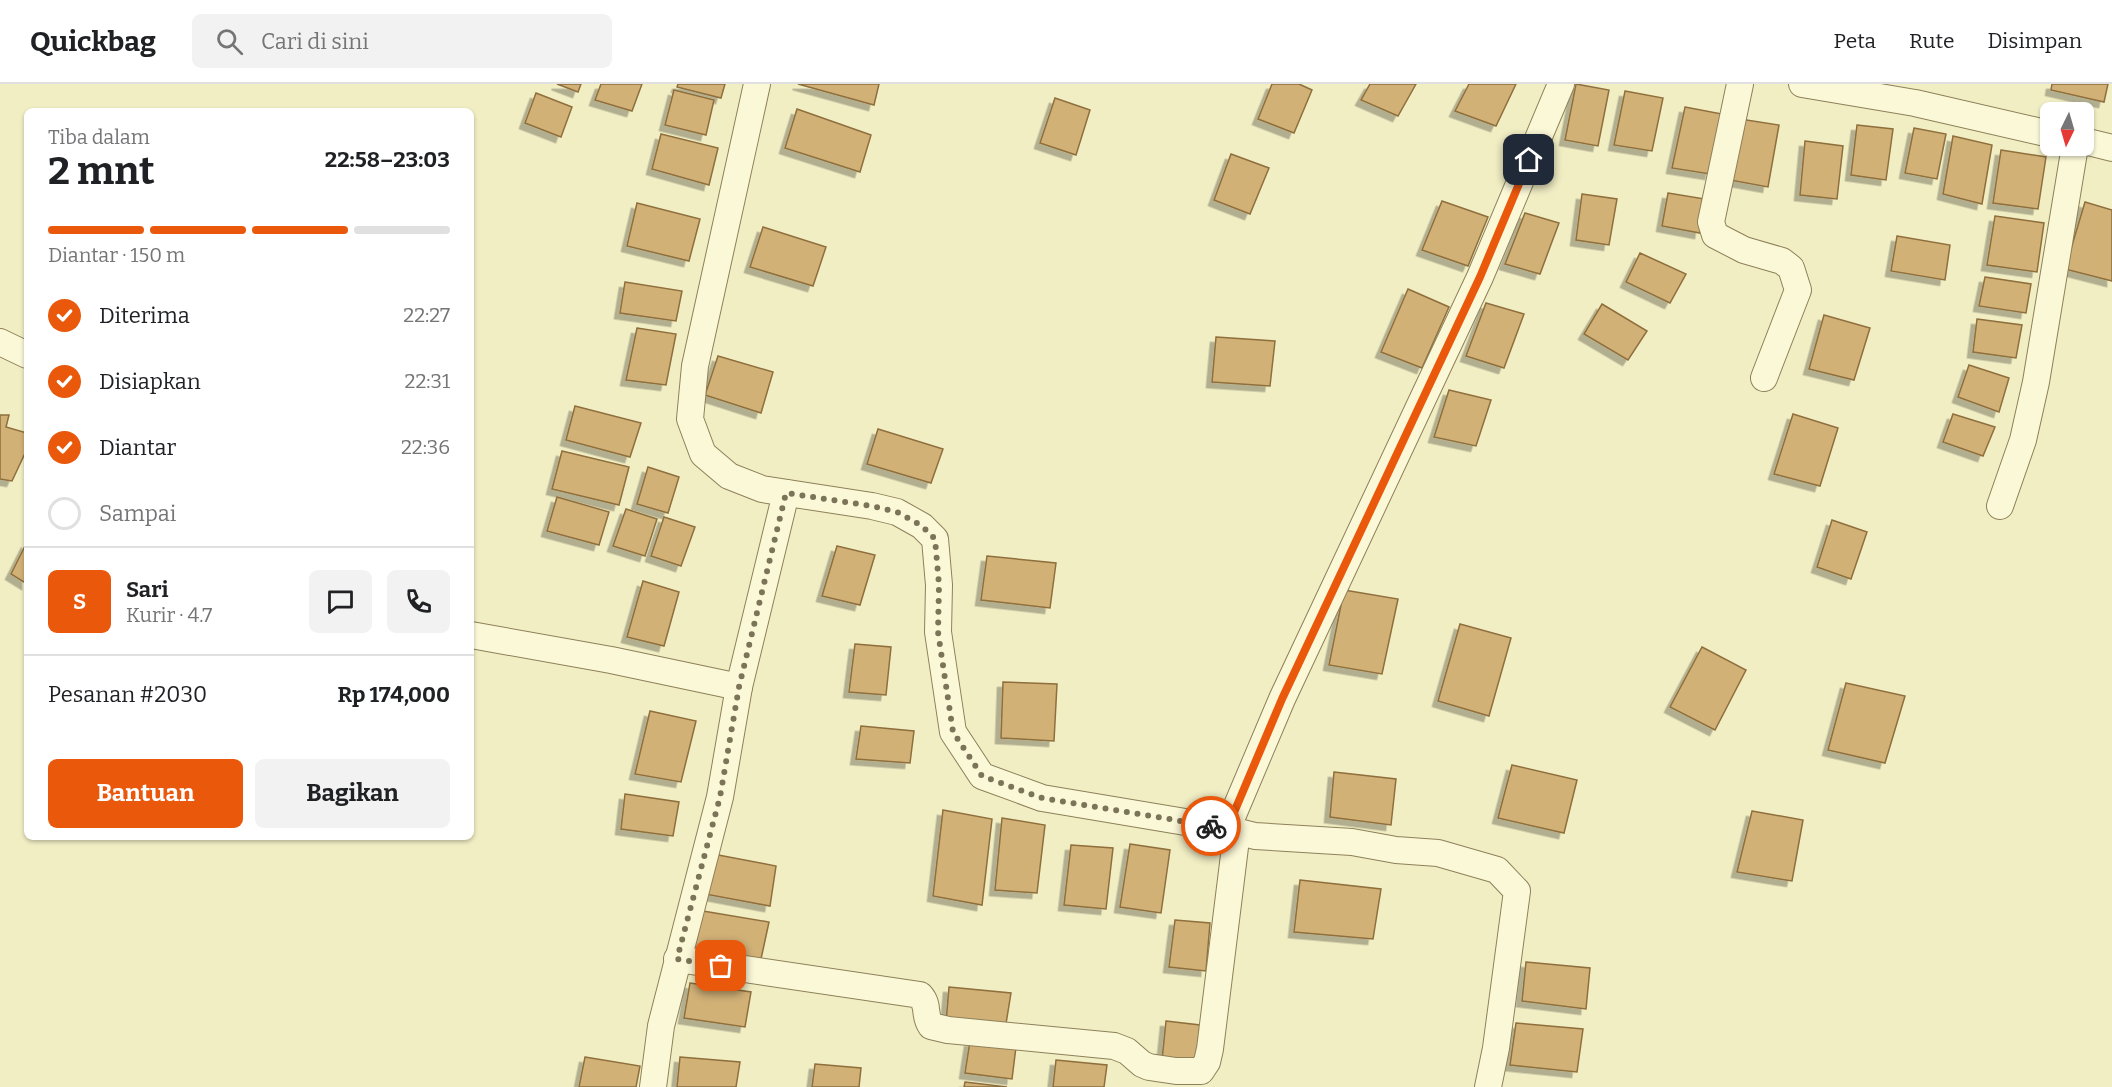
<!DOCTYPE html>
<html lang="id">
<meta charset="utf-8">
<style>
:root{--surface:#fff;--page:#f2f2f2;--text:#202124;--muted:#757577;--line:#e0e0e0;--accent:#ea580c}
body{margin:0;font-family:Bitter,serif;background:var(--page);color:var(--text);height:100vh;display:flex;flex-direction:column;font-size:22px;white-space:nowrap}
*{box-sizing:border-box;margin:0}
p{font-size:20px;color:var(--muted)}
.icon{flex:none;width:33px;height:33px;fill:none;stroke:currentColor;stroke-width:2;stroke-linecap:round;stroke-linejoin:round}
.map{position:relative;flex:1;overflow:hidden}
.side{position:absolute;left:24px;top:24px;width:450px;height:732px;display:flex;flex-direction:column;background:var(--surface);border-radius:9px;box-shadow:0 2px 4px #0004}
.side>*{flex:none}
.needle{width:39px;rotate:185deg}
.fabs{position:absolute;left:2040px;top:18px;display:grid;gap:12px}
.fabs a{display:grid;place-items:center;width:54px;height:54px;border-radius:9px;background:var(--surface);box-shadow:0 2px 4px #0004;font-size:30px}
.pin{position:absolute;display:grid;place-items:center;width:51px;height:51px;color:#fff;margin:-26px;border-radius:12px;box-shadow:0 3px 9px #0006}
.courier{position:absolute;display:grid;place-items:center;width:60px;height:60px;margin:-30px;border:4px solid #ea580c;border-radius:50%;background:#fff;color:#222;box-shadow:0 2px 8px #0007}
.summary em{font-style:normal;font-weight:700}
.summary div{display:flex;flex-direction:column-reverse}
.summary{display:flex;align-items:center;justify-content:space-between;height:102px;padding:0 24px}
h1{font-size:39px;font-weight:700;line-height:45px}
.bar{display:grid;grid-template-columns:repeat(4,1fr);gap:9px 6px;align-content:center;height:72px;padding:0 24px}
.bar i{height:8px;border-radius:4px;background:var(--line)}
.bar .active{background:var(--accent)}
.bar p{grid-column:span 4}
.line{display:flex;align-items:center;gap:15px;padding:0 24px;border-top:2px solid var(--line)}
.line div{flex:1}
.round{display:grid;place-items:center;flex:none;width:63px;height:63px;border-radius:9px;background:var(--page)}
ol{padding:0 24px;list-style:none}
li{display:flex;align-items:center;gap:18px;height:66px}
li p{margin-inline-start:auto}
li .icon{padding:6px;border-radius:50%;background:var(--accent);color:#fff;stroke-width:4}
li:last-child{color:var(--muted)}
li i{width:33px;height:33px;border:3px solid var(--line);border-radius:50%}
.primary-button{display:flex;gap:12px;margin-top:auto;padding:12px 24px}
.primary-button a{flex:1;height:69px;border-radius:9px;background:var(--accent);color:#fff;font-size:24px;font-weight:700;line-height:69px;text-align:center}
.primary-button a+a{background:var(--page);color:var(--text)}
header{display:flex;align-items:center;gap:36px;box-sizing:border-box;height:84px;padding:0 30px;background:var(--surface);border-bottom:2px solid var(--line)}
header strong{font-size:28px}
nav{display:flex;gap:33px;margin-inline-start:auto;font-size:21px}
.search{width:420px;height:54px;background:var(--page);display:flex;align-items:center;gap:15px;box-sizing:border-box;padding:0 21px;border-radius:9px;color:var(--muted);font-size:22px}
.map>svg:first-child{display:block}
</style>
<header>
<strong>Quickbag</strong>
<div class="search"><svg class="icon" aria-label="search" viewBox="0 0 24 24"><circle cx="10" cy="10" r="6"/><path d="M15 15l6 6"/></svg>Cari di sini</div>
<nav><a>Peta</a><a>Rute</a><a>Disimpan</a></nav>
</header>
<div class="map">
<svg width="2112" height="1003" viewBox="0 0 2112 1003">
<defs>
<filter id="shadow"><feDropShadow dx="-5.5" dy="5.5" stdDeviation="0" flood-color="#0004"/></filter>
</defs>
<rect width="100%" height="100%" fill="#f1eec4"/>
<g fill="#d2b177" stroke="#8f6f3d" stroke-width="1.5" filter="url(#shadow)">
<path d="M557,0H581L578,8Z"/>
<path d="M601,0H642L632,27L595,16Z"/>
<path d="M678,0H725L721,14L677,3Z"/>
<path d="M798,0H879L874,21Z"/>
<path d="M1272,0H1299L1312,6L1294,49L1258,35Z"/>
<path d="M1370,0H1416L1398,32L1361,16Z"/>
<path d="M1469,0H1516L1496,42L1455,27Z"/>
<path d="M1576,0L1609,6L1598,62L1565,56Z"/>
<path d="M2052,0H2108L2104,18L2051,6Z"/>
<path d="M674,6L714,16L706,51L665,41Z"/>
<path d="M1625,7L1663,14L1652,67L1614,61Z"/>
<path d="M536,9L572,23L561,53L525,39Z"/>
<path d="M1055,14L1090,26L1076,71L1040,59Z"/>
<path d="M1685,23L1722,30L1710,90L1672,84Z"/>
<path d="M797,25L871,51L860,88L785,64Z"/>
<path d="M1740,35L1779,41L1768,103L1730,96Z"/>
<path d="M1857,41L1893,45L1886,96L1851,91Z"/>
<path d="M1914,44L1946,50L1937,95L1905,89Z"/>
<path d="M661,50L718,64L709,101L652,85Z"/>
<path d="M1953,52L1992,61L1982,120L1943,110Z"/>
<path d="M1805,57L1843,62L1837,115L1800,111Z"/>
<path d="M2001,66L2046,73L2038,125L1993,119Z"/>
<path d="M1231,70L1269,84L1250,130L1214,116Z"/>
<path d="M1668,109L1705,115L1700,149L1662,142Z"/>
<path d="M1582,110L1617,115L1609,161L1576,156Z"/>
<path d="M1442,117L1488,133L1468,182L1422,166Z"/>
<path d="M2085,118L2112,126V197L2065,185Z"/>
<path d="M637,119L700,135L689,177L627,162Z"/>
<path d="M1525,129L1559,139L1540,190L1505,180Z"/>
<path d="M1995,132L2044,139L2037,188L1987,181Z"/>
<path d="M763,143L826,163L813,202L750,183Z"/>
<path d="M1897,152L1950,161L1945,196L1891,187Z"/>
<path d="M1640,169L1686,190L1670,219L1626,198Z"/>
<path d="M1985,193L2031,200L2026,229L1979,222Z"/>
<path d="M625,198L682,207L676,237L620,229Z"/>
<path d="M1408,205L1449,223L1422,284L1381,268Z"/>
<path d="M1486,219L1524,230L1504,284L1466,272Z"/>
<path d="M1602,220L1647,247L1628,276L1584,250Z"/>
<path d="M1824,231L1870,244L1854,296L1809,285Z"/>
<path d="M1977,235L2022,241L2016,274L1973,268Z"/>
<path d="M637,244L676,250L666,301L626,296Z"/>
<path d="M1216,253L1275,257L1270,302L1212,298Z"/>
<path d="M718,272L773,288L761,329L705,311Z"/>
<path d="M1969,281L2009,294L1999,328L1958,313Z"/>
<path d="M1449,306L1491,316L1476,362L1434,353Z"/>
<path d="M575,322L641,339L630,373L566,356Z"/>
<path d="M1793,330L1838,344L1820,402L1774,390Z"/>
<path d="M1953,330L1995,343L1983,372L1943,358Z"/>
<path d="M0,331H9L6,343L27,349V365L12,397L0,395Z"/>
<path d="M878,345L943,365L931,399L867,380Z"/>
<path d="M562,367L629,383L619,421L552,405Z"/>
<path d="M648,383L679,393L668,429L637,420Z"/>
<path d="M557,413L609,428L599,461L547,447Z"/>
<path d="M626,425L657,435L645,472L613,462Z"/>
<path d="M664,433L695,443L681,482L651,472Z"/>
<path d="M1832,436L1867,448L1851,495L1817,483Z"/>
<path d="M27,458V500L11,490Z"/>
<path d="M837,462L875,471L860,521L822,512Z"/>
<path d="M987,472L1056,479L1050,524L981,516Z"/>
<path d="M643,497L679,508L664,562L627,553Z"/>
<path d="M1344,506L1398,515L1382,590L1329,581Z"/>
<path d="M1460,540L1511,554L1489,632L1438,617Z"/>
<path d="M855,560L891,563L886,611L849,608Z"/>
<path d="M1702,563L1746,586L1715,646L1670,623Z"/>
<path d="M1003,598L1057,600L1054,657L1001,654Z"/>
<path d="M1846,599L1905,612L1885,679L1828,666Z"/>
<path d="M650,627L696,637L681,698L635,690Z"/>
<path d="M861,642L914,647L910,679L856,675Z"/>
<path d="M1512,681L1577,696L1564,749L1498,734Z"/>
<path d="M1334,688L1396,695L1391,741L1330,733Z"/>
<path d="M625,710L679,718L673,752L621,745Z"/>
<path d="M943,726L992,735L982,821L933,812Z"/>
<path d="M1752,727L1803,736L1792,797L1737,788Z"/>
<path d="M1002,734L1045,741L1037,809L995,806Z"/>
<path d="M1130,760L1170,766L1161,829L1120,823Z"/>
<path d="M1071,761L1113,764L1106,825L1064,821Z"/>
<path d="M713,770L776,782L770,822L705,810Z"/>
<path d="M1300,796L1381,805L1373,855L1294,848Z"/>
<path d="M703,827L769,838L761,875L694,865Z"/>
<path d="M1175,836L1210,839L1206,887L1169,883Z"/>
<path d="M1526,878L1590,884L1586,925L1522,917Z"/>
<path d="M690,899L751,908L745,943L684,934Z"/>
<path d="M949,903L1011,909L1005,946L946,939Z"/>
<path d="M1166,937L1200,941L1196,980L1162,976Z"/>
<path d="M1516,939L1583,945L1577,988L1510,981Z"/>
<path d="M970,957L1016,963L1012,995L965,989Z"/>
<path d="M585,973L640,982L636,1003H579Z"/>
<path d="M680,973L740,978L736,1003H677Z"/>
<path d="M1056,976L1107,981L1104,1003H1053Z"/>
<path d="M815,980L861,984L859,1003H812Z"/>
<path d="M965,998L1007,1003H964Z"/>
</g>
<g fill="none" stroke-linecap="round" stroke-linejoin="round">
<g stroke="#8e8059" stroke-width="28">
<g id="street">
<path d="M757,0L695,282L690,335L703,370L729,392L762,405L872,422L897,428L922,442L935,455L939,501L938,548L953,648L982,692L1042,714L1227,745L1255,752L1352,758L1396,766L1438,769L1497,786L1517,807L1496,964L1488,1003"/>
<path d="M1740,0L1711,138L1715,151L1744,166L1782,177L1791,184L1798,206L1764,294"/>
<path d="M1802,0L1915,19L2050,50"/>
<path d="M2084,57L2112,64"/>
<path d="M0,258L27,271"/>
<path d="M2000,422L2023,356L2036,298L2075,62"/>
<path d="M471,551L611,576L739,603"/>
<path d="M1227,745L1282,615L1480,193L1561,0"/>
<path d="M677,875L920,911C930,922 923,931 931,942L948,946L1114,962L1127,967L1142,980L1149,983L1176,987H1201L1207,978L1210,965L1237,747"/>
<path d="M653,1003L661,942L720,713L739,603L786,409"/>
</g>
</g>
<use href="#street" stroke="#fbf8d8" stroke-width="26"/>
</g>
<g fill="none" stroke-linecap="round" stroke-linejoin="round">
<path stroke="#7c7458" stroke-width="6" stroke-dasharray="0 10.8" d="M721,882L677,875L720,713L739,603L786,409L872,422L897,428L922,442L935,455L939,501L938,548L953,648L982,692L1042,714L1211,742"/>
<path stroke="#ea580c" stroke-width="8" d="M1211,742L1227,745L1282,615L1480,193L1529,76"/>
</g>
</svg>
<div class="fabs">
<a><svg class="needle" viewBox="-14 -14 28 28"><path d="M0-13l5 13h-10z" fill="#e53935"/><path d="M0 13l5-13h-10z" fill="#757577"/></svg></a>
</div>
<div class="pin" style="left:721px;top:882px;background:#ea580c"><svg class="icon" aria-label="bag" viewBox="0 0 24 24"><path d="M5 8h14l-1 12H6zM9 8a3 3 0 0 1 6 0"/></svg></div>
<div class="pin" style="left:1529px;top:76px;background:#1f2937"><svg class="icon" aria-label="home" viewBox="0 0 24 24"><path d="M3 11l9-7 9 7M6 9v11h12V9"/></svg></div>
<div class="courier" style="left:1211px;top:742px"><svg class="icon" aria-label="bike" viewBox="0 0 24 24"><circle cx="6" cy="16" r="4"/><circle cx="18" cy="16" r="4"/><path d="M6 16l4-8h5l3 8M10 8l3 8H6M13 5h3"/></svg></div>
<section class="side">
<div class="summary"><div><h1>2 mnt</h1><p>Tiba dalam</p></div><em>22:58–23:03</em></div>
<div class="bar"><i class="active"></i><i class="active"></i><i class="active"></i><i></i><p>Diantar · 150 m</p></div>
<ol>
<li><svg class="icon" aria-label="check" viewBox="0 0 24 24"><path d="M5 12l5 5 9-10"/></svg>Diterima<p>22:27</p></li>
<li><svg class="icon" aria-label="check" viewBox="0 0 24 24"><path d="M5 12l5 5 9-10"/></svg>Disiapkan<p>22:31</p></li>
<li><svg class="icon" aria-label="check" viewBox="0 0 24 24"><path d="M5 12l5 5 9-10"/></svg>Diantar<p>22:36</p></li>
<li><i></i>Sampai</li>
</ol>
<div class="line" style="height:108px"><b class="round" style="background:var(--accent);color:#fff">S</b><div><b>Sari</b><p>Kurir · 4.7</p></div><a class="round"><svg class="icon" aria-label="chat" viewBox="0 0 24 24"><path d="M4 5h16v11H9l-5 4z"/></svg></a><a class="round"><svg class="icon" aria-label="phone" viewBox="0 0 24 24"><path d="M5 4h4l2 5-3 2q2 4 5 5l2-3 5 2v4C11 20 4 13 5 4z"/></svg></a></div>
<div class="line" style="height:78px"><div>Pesanan #2030</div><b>Rp 174,000</b></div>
<div class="primary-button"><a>Bantuan</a><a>Bagikan</a></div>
</section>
</div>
